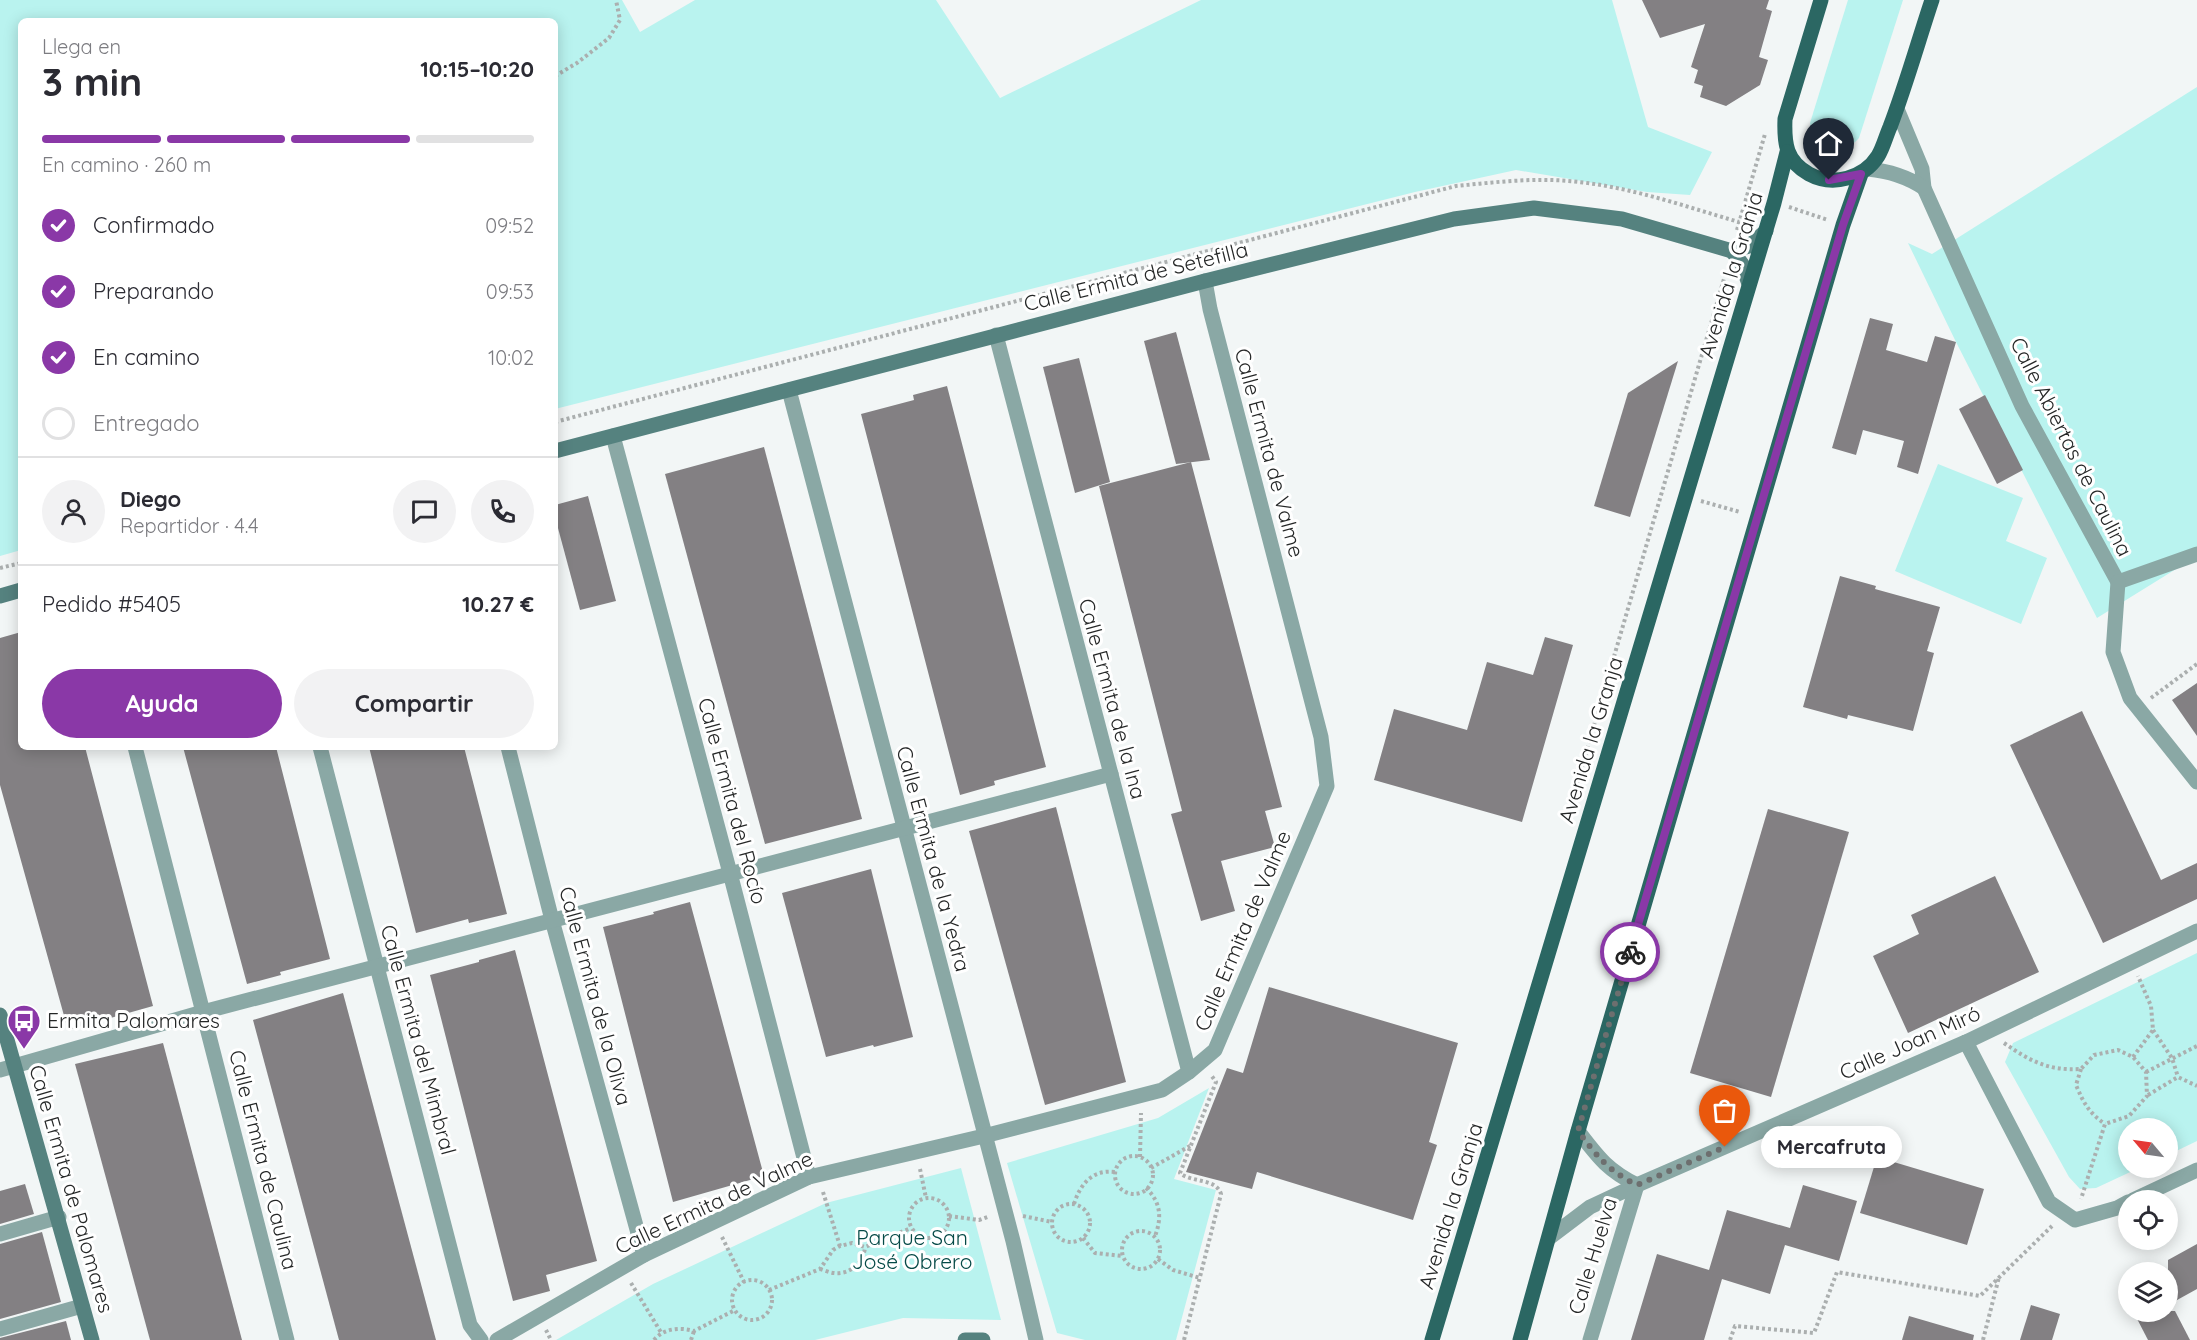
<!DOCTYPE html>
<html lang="es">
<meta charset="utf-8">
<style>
:root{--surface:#fff;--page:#f2f2f3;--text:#2b2b33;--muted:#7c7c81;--line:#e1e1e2;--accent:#8a38a7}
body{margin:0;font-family:Quicksand,sans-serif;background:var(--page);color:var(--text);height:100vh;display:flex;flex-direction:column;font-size:22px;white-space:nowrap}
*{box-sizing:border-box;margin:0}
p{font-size:20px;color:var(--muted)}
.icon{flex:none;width:33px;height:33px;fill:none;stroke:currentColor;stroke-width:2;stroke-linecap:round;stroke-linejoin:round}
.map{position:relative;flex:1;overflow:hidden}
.side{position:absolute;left:18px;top:18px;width:540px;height:732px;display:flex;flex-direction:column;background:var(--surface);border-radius:9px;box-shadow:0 3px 15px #0003}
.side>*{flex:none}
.needle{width:39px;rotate:299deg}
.fabs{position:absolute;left:2118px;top:1118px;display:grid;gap:12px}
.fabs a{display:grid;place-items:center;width:60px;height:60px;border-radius:50%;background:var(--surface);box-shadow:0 3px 15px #0003;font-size:30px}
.pin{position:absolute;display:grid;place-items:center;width:51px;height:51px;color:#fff;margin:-62px -26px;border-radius:50% 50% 50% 0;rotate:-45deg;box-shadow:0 0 6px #0007}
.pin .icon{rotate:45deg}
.courier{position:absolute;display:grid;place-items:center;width:60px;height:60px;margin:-30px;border:4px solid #8a38a7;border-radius:50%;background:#fff;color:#222;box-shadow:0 2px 8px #0007}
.bubble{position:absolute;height:42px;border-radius:21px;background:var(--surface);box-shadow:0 3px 15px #0003;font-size:20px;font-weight:800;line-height:42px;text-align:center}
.summary em{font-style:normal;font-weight:800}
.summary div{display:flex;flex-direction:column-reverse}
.summary{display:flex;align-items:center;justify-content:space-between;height:102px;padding:0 24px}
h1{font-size:39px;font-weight:800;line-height:45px}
.bar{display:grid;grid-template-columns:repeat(4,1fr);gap:9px 6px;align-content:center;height:72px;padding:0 24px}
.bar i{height:8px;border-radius:4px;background:var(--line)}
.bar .current{background:var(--accent)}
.bar p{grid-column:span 4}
.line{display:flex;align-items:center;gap:15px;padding:0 24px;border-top:2px solid var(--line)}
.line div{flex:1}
.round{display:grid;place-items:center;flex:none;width:63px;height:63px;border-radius:32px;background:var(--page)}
ol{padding:0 24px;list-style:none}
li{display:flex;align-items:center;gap:18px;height:66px}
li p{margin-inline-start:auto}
li .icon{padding:6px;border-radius:50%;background:var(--accent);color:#fff;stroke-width:4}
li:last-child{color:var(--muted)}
li i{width:33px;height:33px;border:3px solid var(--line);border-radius:50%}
.primary-button{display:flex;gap:12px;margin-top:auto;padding:12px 24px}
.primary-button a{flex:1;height:69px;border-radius:36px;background:var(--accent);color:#fff;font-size:24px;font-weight:800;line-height:69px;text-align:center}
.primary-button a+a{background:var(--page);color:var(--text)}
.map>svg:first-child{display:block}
</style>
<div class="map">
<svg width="2197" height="1340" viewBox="0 0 2197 1340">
<rect width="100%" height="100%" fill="#f2f6f6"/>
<g fill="#b9f3ef">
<path d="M0,0H622L640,32L695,0H936L1000,98L1201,0H1612L1648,127L1712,152L1690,195L1647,192L1516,170L1415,192L555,409V21H21V550L0,556Z"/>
<path d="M1848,0H1903L1859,138C1840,160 1814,152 1810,123Z"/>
<path d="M2197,87V556L2097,618L1956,342L1908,243L1932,254Z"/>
<path d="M1938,464L2023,498L2006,541L2047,558L2021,624L1895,571Z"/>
<path d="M2197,953V1141L2168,1155V1128H2128V1167H2141L2096,1188L2080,1189L2069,1177L2005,1062L2013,1043Z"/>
<path d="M1209,1088L1174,1179L1216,1190L1176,1340H1085L1057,1333L1007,1163L1158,1118Z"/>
<path d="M961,1168L1001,1320L903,1318L815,1340H556L653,1284L826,1203Z"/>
</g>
<g fill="#838083">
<path d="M1642,0H1769L1766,9L1772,11L1759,57L1768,60L1760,85L1726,106L1700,97L1703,86L1694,83L1698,70L1691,67L1705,24L1660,38Z"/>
<path d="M1870,318L1893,324L1886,350L1927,362L1935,336L1956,342L1918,474L1897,467L1904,441L1863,430L1856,455L1832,448Z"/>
<path d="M1176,332L1210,460L1176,464L1144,341Z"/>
<path d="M1079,358L1110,482L1075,493L1043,367Z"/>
<path d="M1678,361L1630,517L1594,506L1628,393Z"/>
<path d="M947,386L1046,767L994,781L995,785L960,795L861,414L914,400L913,395Z"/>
<path d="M1985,395L2023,470L1997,484L1959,409Z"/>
<path d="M764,447L862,819L765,844L665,474Z"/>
<path d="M1191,462L1282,807L1265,811L1275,847L1221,861L1235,911L1201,921L1171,814L1182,811L1099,486Z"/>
<path d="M588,496L616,601L580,610L555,517V505Z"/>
<path d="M1840,576L1876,586L1875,589L1940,607L1927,651L1934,653L1913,731L1848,715L1847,719L1803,707Z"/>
<path d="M21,632V747H85L153,1006L68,1030L0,785V638Z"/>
<path d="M1545,637L1573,645L1522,822L1374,780L1394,709L1467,730L1487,662L1533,675Z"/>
<path d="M2197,683V736L2172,700Z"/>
<path d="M2082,711L2161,880L2197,863V899L2103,943L2010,745Z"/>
<path d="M183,747H276L330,959L280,972L281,975L247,984Z"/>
<path d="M369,747H464L507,914L469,923L468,919L416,933Z"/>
<path d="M1056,807L1126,1082L1045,1105L969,831Z"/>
<path d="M1768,809L1849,832L1771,1097L1690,1073Z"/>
<path d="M871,869L913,1037L874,1047L873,1045L826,1057L782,893Z"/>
<path d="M1995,876L2039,972L1908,1033L1873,956L1919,934L1911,915Z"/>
<path d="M690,902L764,1176L673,1202L603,927L654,914L653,912Z"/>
<path d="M515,950L597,1261L546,1275L550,1291L513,1301L430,975L479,962V960Z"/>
<path d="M1269,987L1458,1043L1429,1142L1437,1145L1413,1220L1257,1172L1252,1189L1186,1172L1227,1068L1243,1073Z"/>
<path d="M343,993L436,1340H339L253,1020Z"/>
<path d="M163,1043L242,1340H150L75,1064Z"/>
<path d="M1877,1157L1984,1189L1967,1245L1860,1213Z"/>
<path d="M25,1184L34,1214L0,1224V1191Z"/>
<path d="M1803,1185L1857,1201L1839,1261L1785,1245L1770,1294L1722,1279L1704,1340H1631L1657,1254L1709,1270L1727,1210L1790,1228Z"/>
<path d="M42,1232L61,1302L0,1319V1244Z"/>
<path d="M2197,1244V1289L2168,1305V1260Z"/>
<path d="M2031,1305L2060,1314L2052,1340H2020Z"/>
<path d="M2133,1311H2175L2190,1340H2148Z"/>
<path d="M1909,1316L1974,1335L1973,1340H1902Z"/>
<path d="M66,1321L71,1340H0V1338Z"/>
</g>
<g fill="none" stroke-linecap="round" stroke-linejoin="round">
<g stroke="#abafaf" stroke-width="4" stroke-dasharray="3 3" stroke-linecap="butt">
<path d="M555,76L577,63L609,38L620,20L616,0"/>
<path d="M1789,207L1828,220"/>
<path d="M1737,230L1765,134"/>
<path d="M555,422L1456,186C1497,182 1538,177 1579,182C1634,188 1687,207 1739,222"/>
<path d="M1701,501L1740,512"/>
<path d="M0,568L21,563"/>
<path d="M2151,698L2197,664"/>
<path d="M1567,818L1726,272"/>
<path d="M2153,1030L2172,1058L2178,1077"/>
<path d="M2004,1043C2030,1061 2048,1071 2081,1069L2094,1055L2118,1050L2133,1057L2146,1072L2147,1096L2129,1116L2105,1124L2081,1199"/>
<path d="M2133,1057L2153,1030L2151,1006L2138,976"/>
<path d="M2081,1069L2076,1085C2083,1102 2089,1113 2105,1124"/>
<path d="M2146,1072L2197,1046"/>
<path d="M2148,1095L2178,1077L2197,1086"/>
<circle cx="1134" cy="1175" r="19"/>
<path d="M1140,1157L1141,1113"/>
<path d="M1151,1168L1190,1146"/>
<path d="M920,1169L926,1198"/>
<path d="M1146,1188C1161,1202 1162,1218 1155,1236"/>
<path d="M823,1192L840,1246"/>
<circle cx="929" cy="1218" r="20"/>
<circle cx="1071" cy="1223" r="19"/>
<path d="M1074,1204C1080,1184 1093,1169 1115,1172"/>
<path d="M949,1216L979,1220L990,1216"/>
<path d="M1023,1216L1052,1222"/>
<circle cx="1141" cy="1250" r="19"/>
<path d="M722,1237L744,1282"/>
<path d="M1083,1238L1095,1253L1122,1256"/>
<path d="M1158,1259L1173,1270L1200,1278"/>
<path d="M820,1269C824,1270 830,1273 834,1273C850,1275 864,1262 865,1247"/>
<circle cx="752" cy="1300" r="20"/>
<path d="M631,1283L662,1334"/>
<path d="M769,1290L820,1269L833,1250L840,1246L852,1243L865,1247L911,1228"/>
<path d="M546,1330L551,1340"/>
<path d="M654,1340C664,1328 680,1327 694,1331L735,1310"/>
<path d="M691,1340L694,1331"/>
<path d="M1184,1340L1221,1194C1216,1178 1192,1183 1180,1173L1216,1082L1211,1075"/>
<path d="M1730,1340L1735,1326L1814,1333L1837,1272L1980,1296L2052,1226"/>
<path d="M1983,1340L1999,1277"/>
</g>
<g stroke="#8aa8a5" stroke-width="15">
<path d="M1897,109L1922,169L1924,188L2022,406L2118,582L2197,554"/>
<path d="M1868,169C1889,171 1906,176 1924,188"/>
<path d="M996,335L1189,1072"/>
<path d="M789,390L1013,1241L1036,1340"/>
<path d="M613,436L730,873L809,1177"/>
<path d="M2118,582L2113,652L2130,698L2197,782"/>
<path d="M135,747L287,1340"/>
<path d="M320,747L470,1325L481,1340"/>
<path d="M508,747L552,920L644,1255"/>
<path d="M1966,1042L2049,1202L2075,1220L2117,1208L2128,1202"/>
<path d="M0,1070L203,1012L1111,774"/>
<path d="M1578,1131C1598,1157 1607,1170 1637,1185"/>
<path d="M2133,1200L2197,1170"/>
<path d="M0,1234L59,1217"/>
<path d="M1549,1238L1590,1207L1637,1185L1966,1042L2197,931"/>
<path d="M0,1329L82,1306"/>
<path d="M497,1340L644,1255L809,1177L984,1136L1162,1090L1189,1072L1215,1050L1327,786L1321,737L1210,309L1205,281"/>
<path d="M1590,1340L1637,1185"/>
</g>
<g stroke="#55827f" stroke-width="15">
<path d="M1732,251L1749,246L1766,231"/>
<path d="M1732,251L1742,264L1749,284"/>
<path d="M555,451L1205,281L1454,219L1534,208L1622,219L1732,251"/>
<path d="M0,596L21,590"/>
<path d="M0,1015L92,1340"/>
<path d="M965,1340H983"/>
</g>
<g stroke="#2b6763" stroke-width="15">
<path d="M1821,0L1785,119C1784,144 1786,161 1809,174C1833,187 1864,178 1878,156C1883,148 1886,136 1890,127C1906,85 1918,42 1932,0"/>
<path d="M1432,1340L1774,203L1787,152"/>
<path d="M1520,1340L1578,1131L1843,225L1861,174"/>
</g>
</g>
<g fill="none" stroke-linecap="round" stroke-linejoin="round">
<path stroke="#6d6f6f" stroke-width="6" stroke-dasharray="0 10.8" d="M1630,952L1578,1131C1598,1157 1607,1170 1637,1185L1725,1147"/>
<path stroke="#8a38a7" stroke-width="8" d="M1630,952L1843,225L1861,174L1829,180"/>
</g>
<defs>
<g id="bus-pin" transform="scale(1.725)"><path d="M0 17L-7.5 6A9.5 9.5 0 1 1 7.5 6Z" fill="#8a38a7" stroke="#fff"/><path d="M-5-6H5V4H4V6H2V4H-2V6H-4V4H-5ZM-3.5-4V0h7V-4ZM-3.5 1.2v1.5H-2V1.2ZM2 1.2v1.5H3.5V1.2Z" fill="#fff"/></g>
</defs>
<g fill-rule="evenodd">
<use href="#bus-pin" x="24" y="1021"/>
</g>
<g text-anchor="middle" stroke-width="6" stroke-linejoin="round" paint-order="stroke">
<g font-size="21" fill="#252727" stroke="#fff">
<text transform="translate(1731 275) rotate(-73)" y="7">Avenida la Granja</text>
<text transform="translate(1136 277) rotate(-14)" y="7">Calle Ermita de Setefilla</text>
<text transform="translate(2071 447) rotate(63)" y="7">Calle Abiertas de Caulina</text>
<text transform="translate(1269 453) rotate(75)" y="7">Calle Ermita de Valme</text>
<text transform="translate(1112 699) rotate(75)" y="7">Calle Ermita de la Ina</text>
<text transform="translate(1591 740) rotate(-73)" y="7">Avenida la Granja</text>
<text transform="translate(732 801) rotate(75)" y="7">Calle Ermita del Rocío</text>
<text transform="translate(933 859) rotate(75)" y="7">Calle Ermita de la Yedra</text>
<text transform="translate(1243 931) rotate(-67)" y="7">Calle Ermita de Valme</text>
<text transform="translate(595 996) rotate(75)" y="7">Calle Ermita de la Oliva</text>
<text transform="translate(418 1040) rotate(75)" y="7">Calle Ermita del Mimbral</text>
<text transform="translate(1910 1043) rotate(-24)" y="7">Calle Joan Miró</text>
<text transform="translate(263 1160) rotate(76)" y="7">Calle Ermita de Caulina</text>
<text transform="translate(71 1189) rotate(74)" y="7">Calle Ermita de Palomares</text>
<text transform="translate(714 1203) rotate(-25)" y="7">Calle Ermita de Valme</text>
<text transform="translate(1451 1206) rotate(-73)" y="7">Avenida la Granja</text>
<text transform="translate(1593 1256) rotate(-73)" y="7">Calle Huelva</text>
</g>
<g font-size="21" fill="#252727" stroke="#fff" text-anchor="start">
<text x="47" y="1028">Ermita Palomares</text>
</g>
<g font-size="21" fill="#054a47" stroke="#fff">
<text x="912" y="1245">Parque San<tspan x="912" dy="24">José Obrero</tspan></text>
</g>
</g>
</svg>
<div class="fabs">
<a><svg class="needle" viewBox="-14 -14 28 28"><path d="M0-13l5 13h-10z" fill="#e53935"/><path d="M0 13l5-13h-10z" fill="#7c7c81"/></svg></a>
<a><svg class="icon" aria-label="locate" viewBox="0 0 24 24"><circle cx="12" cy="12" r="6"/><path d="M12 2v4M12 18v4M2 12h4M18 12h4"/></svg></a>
<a><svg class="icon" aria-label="layers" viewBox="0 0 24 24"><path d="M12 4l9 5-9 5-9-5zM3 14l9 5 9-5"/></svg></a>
</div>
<div class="pin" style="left:1725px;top:1147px;background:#ea580c"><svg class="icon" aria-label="bag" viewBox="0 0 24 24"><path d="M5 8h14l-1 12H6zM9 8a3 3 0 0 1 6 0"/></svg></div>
<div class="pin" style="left:1829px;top:180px;background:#1f2937"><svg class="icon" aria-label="home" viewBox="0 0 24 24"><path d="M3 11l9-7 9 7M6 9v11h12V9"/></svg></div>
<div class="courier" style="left:1630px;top:952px"><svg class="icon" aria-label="bike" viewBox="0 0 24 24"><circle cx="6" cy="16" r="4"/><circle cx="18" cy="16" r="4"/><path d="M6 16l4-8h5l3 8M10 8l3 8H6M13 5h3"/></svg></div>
<div class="bubble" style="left:1761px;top:1126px;width:141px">Mercafruta</div>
<section class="side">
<div class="summary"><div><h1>3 min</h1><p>Llega en</p></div><em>10:15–10:20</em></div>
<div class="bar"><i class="current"></i><i class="current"></i><i class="current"></i><i></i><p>En camino · 260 m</p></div>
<ol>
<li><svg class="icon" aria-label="check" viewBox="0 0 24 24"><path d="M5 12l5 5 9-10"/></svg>Confirmado<p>09:52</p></li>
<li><svg class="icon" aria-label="check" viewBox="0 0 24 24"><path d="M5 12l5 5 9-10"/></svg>Preparando<p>09:53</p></li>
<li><svg class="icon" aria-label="check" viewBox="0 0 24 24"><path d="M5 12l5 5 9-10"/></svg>En camino<p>10:02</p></li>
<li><i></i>Entregado</li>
</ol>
<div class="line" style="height:108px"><a class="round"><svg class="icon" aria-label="person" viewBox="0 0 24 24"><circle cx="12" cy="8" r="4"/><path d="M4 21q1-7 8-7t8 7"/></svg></a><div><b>Diego</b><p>Repartidor · 4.4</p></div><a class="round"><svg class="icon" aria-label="chat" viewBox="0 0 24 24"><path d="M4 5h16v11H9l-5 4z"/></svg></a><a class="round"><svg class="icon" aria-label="phone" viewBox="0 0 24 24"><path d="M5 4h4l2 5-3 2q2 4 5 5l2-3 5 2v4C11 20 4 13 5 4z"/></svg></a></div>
<div class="line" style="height:78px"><div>Pedido #5405</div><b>10.27 €</b></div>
<div class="primary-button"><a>Ayuda</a><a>Compartir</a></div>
</section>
</div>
